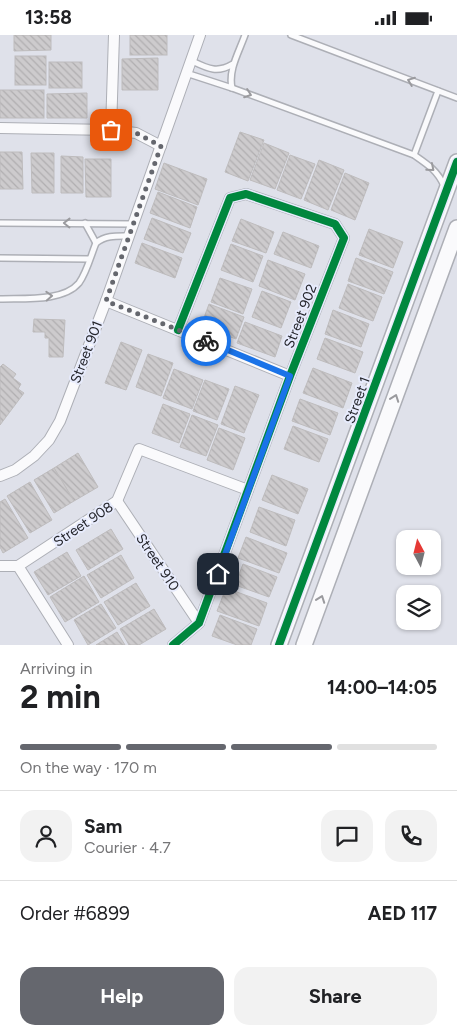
<!DOCTYPE html>
<meta charset="utf-8">
<style>
:root{--surface:#fff;--page:#f2f2f2;--text:#202124;--muted:#757577;--line:#e0e0e0;--accent:#65676e}
body{margin:0;font-family:Figtree,sans-serif;background:var(--page);color:var(--text);height:100vh;display:flex;flex-direction:column;font-size:19px;white-space:nowrap}
*{box-sizing:border-box;margin:0}
p{font-size:16px;color:var(--muted)}
.icon{flex:none;width:28px;height:28px;fill:none;stroke:currentColor;stroke-width:2;stroke-linecap:round;stroke-linejoin:round}
.map{position:relative;height:610px;overflow:hidden}
.sheet{display:flex;flex-direction:column;background:var(--surface);flex:1}
.sheet>*{flex:none}
.needle{width:32px;rotate:353deg}
.controls{position:absolute;left:396px;top:495px;display:grid;gap:10px}
.controls a{display:grid;place-items:center;width:45px;height:45px;border-radius:10px;background:var(--surface);box-shadow:0 1px 4px #0004;font-size:25px}
.pin{position:absolute;display:grid;place-items:center;width:42px;height:42px;color:#fff;margin:-21px;border-radius:10px;box-shadow:0 2px 8px #0006}
.courier{position:absolute;display:grid;place-items:center;width:50px;height:50px;margin:-25px;border:4px solid #1a73e8;border-radius:50%;background:#fff;color:#222;box-shadow:0 1px 6px #0007}
.head em{font-style:normal;font-weight:700}
.head div{display:flex;flex-direction:column-reverse}
.head{display:flex;align-items:center;justify-content:space-between;height:85px;padding:0 20px}
h1{font-size:32px;font-weight:700;line-height:38px}
.bar{display:grid;grid-template-columns:repeat(4,1fr);gap:8px 5px;align-content:center;height:60px;padding:0 20px}
.bar i{height:6px;border-radius:4px;background:var(--line)}
.bar .active{background:var(--accent)}
.bar p{grid-column:span 4}
.line{display:flex;align-items:center;gap:12px;padding:0 20px;border-top:1px solid var(--line)}
.line div{flex:1}
.round{display:grid;place-items:center;flex:none;width:52px;height:52px;border-radius:15px;background:var(--page)}
.button{display:flex;gap:10px;margin-top:auto;padding:10px 20px}
.button a{flex:1;height:58px;border-radius:15px;background:var(--accent);color:#fff;font-size:20px;font-weight:700;line-height:58px;text-align:center}
.button a+a{background:var(--page);color:var(--text)}
.status{display:flex;justify-content:space-between;align-items:center;height:35px;padding:0 25px;background:var(--surface);direction:ltr}
.status svg{height:14px;fill:currentColor}
.map>svg:first-child{display:block}
</style>
<div class="status"><b>13:58</b><svg viewBox="0 0 49 12"><path d="M0 12V9h3v3zM5 12V6h3v6zM10 12V3h3v9zM15 12V0h3v12zM26 1h20v11H26zM47 4h2v5h-2z"/></svg></div>
<div class="map">
<svg width="457" height="610" viewBox="0 0 457 610">
<defs>
<pattern id="building-back-hatch" width="6" height="6" patternUnits="userSpaceOnUse" patternTransform="scale(1.25)"><rect width="6" height="6" fill="#cdcbcd"/><path d="M-1 5l2 2M0 0l6 6M5-1l2 2" fill="none" stroke="#b0aeb0"/></pattern>
</defs>
<rect width="100%" height="100%" fill="#dfe1ea"/>
<g fill="url(#building-back-hatch)" stroke="#bebcbd">
<path d="M14,0H51V15L14,16Z"/>
<rect x="130" y="0" width="37" height="20"/>
<rect x="15" y="21" width="31" height="29"/>
<path d="M158,23V55H122V24Z"/>
<rect x="49" y="27" width="33" height="26"/>
<rect x="0" y="55" width="44" height="28"/>
<path d="M87,58V83H47V59Z"/>
<path d="M240,97L264,105L248,146L225,137Z"/>
<path d="M264,108L289,118L275,154L250,145Z"/>
<path d="M0,117H22L23,154H0Z"/>
<path d="M31,118H54V158H32Z"/>
<path d="M290,120L315,129L301,164L277,155Z"/>
<path d="M61,121L83,122V158H61Z"/>
<path d="M85,124H111V162H86Z"/>
<path d="M319,125L344,135L328,175L304,165Z"/>
<path d="M164,128L207,144L198,170L155,154Z"/>
<path d="M345,138L369,148L355,185L331,175Z"/>
<path d="M158,157L197,172L190,193L150,178Z"/>
<path d="M152,183L191,198L183,218L144,204Z"/>
<path d="M241,184L274,197L266,218L232,206Z"/>
<path d="M369,194L403,207L393,233L359,220Z"/>
<path d="M283,197L319,211L311,233L274,219Z"/>
<path d="M142,208L182,223L175,243L135,228Z"/>
<path d="M231,209L263,221L253,247L221,235Z"/>
<path d="M356,223L393,237L384,259L348,246Z"/>
<path d="M268,225L305,239L295,265L259,251Z"/>
<path d="M220,243L252,254L243,279L211,267Z"/>
<path d="M348,249L382,262L373,286L339,273Z"/>
<path d="M262,256L291,267L281,293L252,282Z"/>
<path d="M209,269L244,282L236,304L201,291Z"/>
<path d="M333,275L369,289L361,312L325,299Z"/>
<path d="M34,284L65,285L63,322H49V303H45V297H33Z"/>
<path d="M245,287L282,301L275,322L237,308Z"/>
<path d="M325,303L363,317L355,338L317,324Z"/>
<path d="M121,307L142,315L126,355L105,348Z"/>
<path d="M148,319L173,328L161,361L136,352Z"/>
<path d="M3,329L16,339L13,343L21,349L18,354L24,358L0,390V332Z"/>
<path d="M313,333L352,348L343,373L303,358Z"/>
<path d="M174,334L203,345L192,374L163,363Z"/>
<path d="M205,345L229,354L217,385L193,376Z"/>
<path d="M235,351L259,360L244,398L221,389Z"/>
<path d="M300,364L338,378L330,400L292,386Z"/>
<path d="M163,369L190,379L179,408L152,398Z"/>
<path d="M192,380L218,390L206,421L180,412Z"/>
<path d="M293,391L328,404L319,427L284,414Z"/>
<path d="M219,393L245,403L233,435L207,425Z"/>
<path d="M78,418L98,452L74,466L54,433Z"/>
<path d="M54,433L74,466L54,478L34,445Z"/>
<path d="M272,440L308,454L298,479L262,465Z"/>
<path d="M30,447L52,485L30,498L7,461Z"/>
<path d="M5,464L28,503L3,518L0,512V467Z"/>
<path d="M259,472L295,485L286,511L250,497Z"/>
<path d="M111,494L123,514L88,535L76,515Z"/>
<path d="M246,502L287,518L279,538L238,523Z"/>
<path d="M67,517L81,541L48,560L34,537Z"/>
<path d="M121,520L134,543L101,563L87,540Z"/>
<path d="M243,529L277,542L269,562L235,550Z"/>
<path d="M84,541L99,567L65,587L50,562Z"/>
<path d="M136,548L150,571L118,590L104,567Z"/>
<path d="M226,553L267,568L259,591L217,576Z"/>
<path d="M101,569L116,593L88,610L74,585Z"/>
<path d="M154,574L166,594L139,610H129L120,594Z"/>
<path d="M220,580L257,594L251,610H237L212,601Z"/>
<path d="M117,597L125,610H96Z"/>
</g>
<g fill="none" stroke-linecap="round" stroke-linejoin="round">
<g stroke="#adafb6" stroke-width="8">
<g id="lane">
<path d="M291,0L457,63"/>
<path d="M190,25C207,33 216,39 233,29"/>
<path d="M186,38L232,53L414,120C427,129 438,136 444,151"/>
<path d="M232,53C228,35 239,17 245,0"/>
<path d="M414,120L438,56"/>
<path d="M0,188L133,189"/>
<path d="M85,188L96,208"/>
<path d="M0,223L89,224"/>
<path d="M0,264C23,263 63,267 79,248C87,237 91,220 96,208C106,200 117,201 129,201"/>
</g>
</g>
<g stroke="#adafb6" stroke-width="12">
<g id="street">
<path d="M0,93L111,95L136,98L161,111"/>
<path d="M111,95L114,0"/>
<path d="M106,266L290,341"/>
<path d="M0,441L15,435L34,421L49,405L60,386L106,266L200,0"/>
<path d="M117,466L199,588"/>
<path d="M0,531H18L117,466L139,414L248,455"/>
<path d="M18,531L68,610"/>
<path d="M173,610L199,588L290,341L344,203L335,189L246,159L230,163L178,295"/>
</g>
</g>
<g stroke="#adafb6" stroke-width="18">
<g id="secondary">
<path d="M279,610L457,127"/>
<path d="M304,610L457,193"/>
</g>
</g>
<use href="#lane" stroke="#fafafc" stroke-width="5"/>
<use href="#street" stroke="#fafafc" stroke-width="10"/>
<use href="#secondary" stroke="#fafafc" stroke-width="15"/>
<g stroke="#e7ebfc" stroke-width="11">
<g id="cycleway">
<path d="M173,610L199,588L290,341L344,203L335,189L246,159L230,163L178,295"/>
<path d="M279,610L457,127"/>
</g>
</g>
<use href="#cycleway" stroke="#00873e" stroke-width="8"/>
</g>
<defs><path id="oneway-chevron" d="M-2-3.5L2.5 0L-2 3.5" fill="none" stroke-width="1.6" stroke-linecap="round" stroke-linejoin="round" transform="scale(1.25)"/></defs>
<g stroke="#9a9a9e">
<use href="#oneway-chevron" transform="translate(411 46) rotate(-159)"/>
<use href="#oneway-chevron" transform="translate(248 59) rotate(20)"/>
<use href="#oneway-chevron" transform="translate(431 133) rotate(40)"/>
<use href="#oneway-chevron" transform="translate(67 188) rotate(-179)"/>
<use href="#oneway-chevron" transform="translate(49 261) rotate(-3)"/>
<use href="#oneway-chevron" transform="translate(395 363) rotate(-70)"/>
<use href="#oneway-chevron" transform="translate(321 564) rotate(-70)"/>
</g>
<g fill="none" stroke-linecap="round" stroke-linejoin="round">
<path stroke="#65676e" stroke-width="5" stroke-dasharray="0 9" d="M111,95L136,98L161,111L106,266L206,306"/>
<path stroke="#1a73e8" stroke-width="6" d="M206,306L290,341L218,539"/>
</g>
<g text-anchor="middle" stroke-width="4" stroke-linejoin="round" paint-order="stroke">
<g font-size="14" fill="#24252b" stroke="#e7ebfc">
<text transform="translate(300 281) rotate(-69)" y="5">Street 902</text>
<text transform="translate(86 317) rotate(-69)" y="5">Street 901</text>
<text transform="translate(357 365) rotate(-70)" y="5">Street 1</text>
<text transform="translate(83 489) rotate(-34)" y="5">Street 908</text>
<text transform="translate(158 527) rotate(56)" y="5">Street 910</text>
</g>
</g>
</svg>
<div class="controls">
<a><svg class="needle" viewBox="-14 -14 28 28"><path d="M0-13l5 13h-10z" fill="#e53935"/><path d="M0 13l5-13h-10z" fill="#757577"/></svg></a>
<a><svg class="icon" aria-label="layers" viewBox="0 0 24 24"><path d="M12 4l9 5-9 5-9-5zM3 14l9 5 9-5"/></svg></a>
</div>
<div class="pin" style="left:111px;top:95px;background:#ea580c"><svg class="icon" aria-label="bag" viewBox="0 0 24 24"><path d="M5 8h14l-1 12H6zM9 8a3 3 0 0 1 6 0"/></svg></div>
<div class="pin" style="left:218px;top:539px;background:#1f2937"><svg class="icon" aria-label="home" viewBox="0 0 24 24"><path d="M3 11l9-7 9 7M6 9v11h12V9"/></svg></div>
<div class="courier" style="left:206px;top:306px"><svg class="icon" aria-label="bike" viewBox="0 0 24 24"><circle cx="6" cy="16" r="4"/><circle cx="18" cy="16" r="4"/><path d="M6 16l4-8h5l3 8M10 8l3 8H6M13 5h3"/></svg></div>
</div>
<section class="sheet">
<div class="head"><div><h1>2 min</h1><p>Arriving in</p></div><em>14:00–14:05</em></div>
<div class="bar"><i class="active"></i><i class="active"></i><i class="active"></i><i></i><p>On the way · 170 m</p></div>
<div class="line" style="height:90px"><a class="round"><svg class="icon" aria-label="person" viewBox="0 0 24 24"><circle cx="12" cy="8" r="4"/><path d="M4 21q1-7 8-7t8 7"/></svg></a><div><b>Sam</b><p>Courier · 4.7</p></div><a class="round"><svg class="icon" aria-label="chat" viewBox="0 0 24 24"><path d="M4 5h16v11H9l-5 4z"/></svg></a><a class="round"><svg class="icon" aria-label="phone" viewBox="0 0 24 24"><path d="M5 4h4l2 5-3 2q2 4 5 5l2-3 5 2v4C11 20 4 13 5 4z"/></svg></a></div>
<div class="line" style="height:65px"><div>Order #6899</div><b>AED 117</b></div>
<div class="button"><a>Help</a><a>Share</a></div>
</section>
